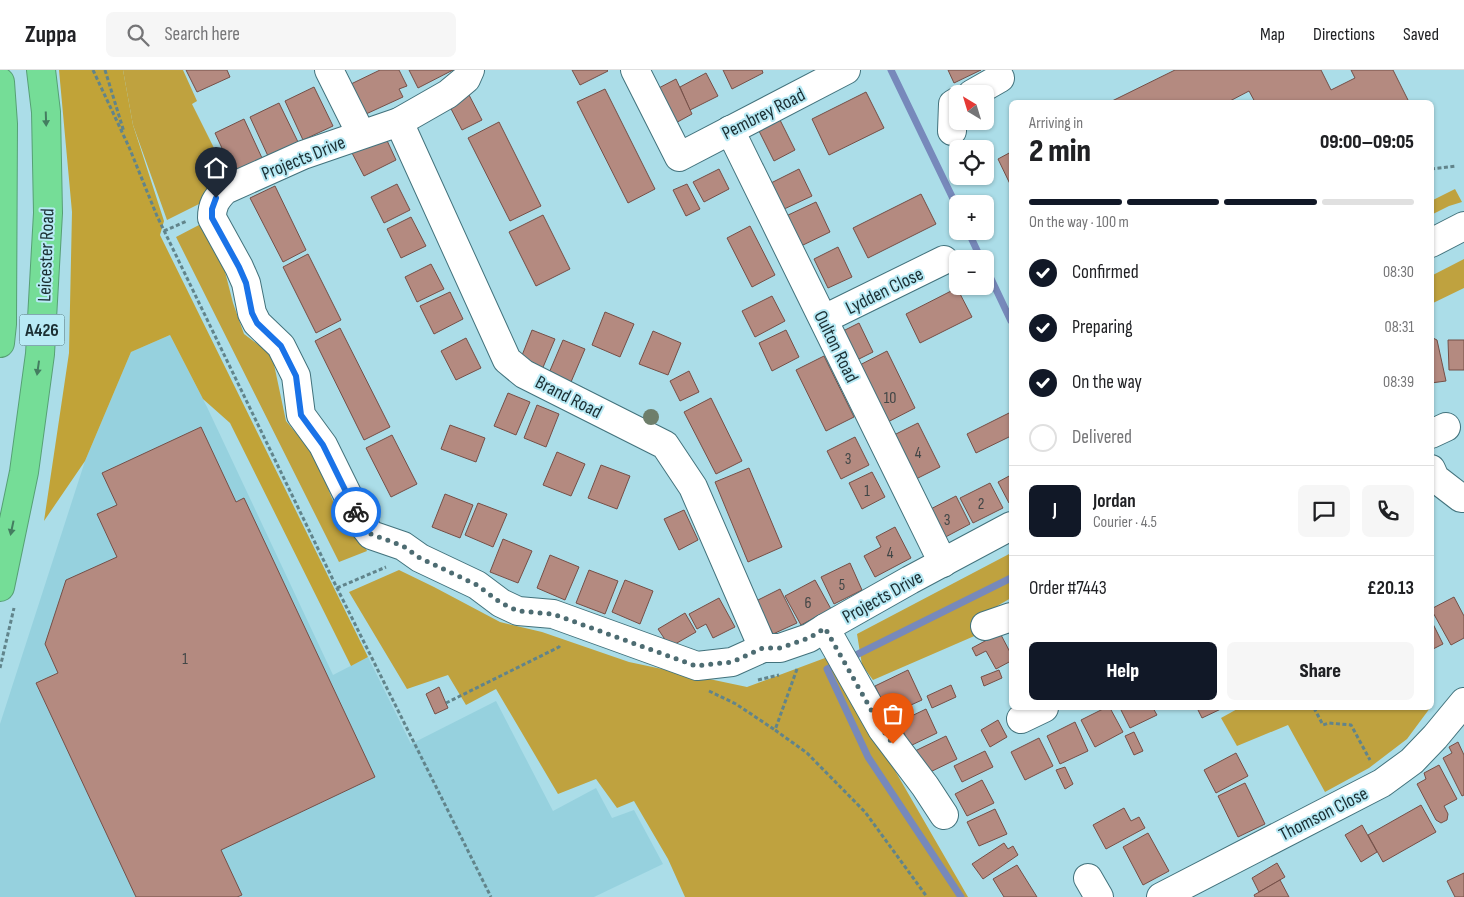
<!DOCTYPE html>
<meta charset="utf-8">
<style>
:root{--surface:#fff;--page:#f6f6f6;--text:#202124;--muted:#757577;--line:#e0e0e0;--accent:#111827}
body{margin:0;font-family:"Sofia Sans Condensed",sans-serif;background:var(--page);color:var(--text);height:100vh;display:flex;flex-direction:column;font-size:19px;white-space:nowrap}
*{box-sizing:border-box;margin:0}
p{font-size:16px;color:var(--muted)}
.icon{flex:none;width:28px;height:28px;fill:none;stroke:currentColor;stroke-width:2;stroke-linecap:round;stroke-linejoin:round}
.map{position:relative;flex:1;overflow:hidden}
.sheet{position:absolute;left:1009px;top:30px;width:425px;height:610px;display:flex;flex-direction:column;background:var(--surface);border-radius:8px;box-shadow:0 1px 4px #0004}
.sheet>*{flex:none}
.needle{width:32px;rotate:322deg}
.fabs{position:absolute;left:949px;top:15px;display:grid;gap:10px}
.fabs a{display:grid;place-items:center;width:45px;height:45px;border-radius:8px;background:var(--surface);box-shadow:0 1px 4px #0004;font-size:25px}
.pin{position:absolute;display:grid;place-items:center;width:42px;height:42px;color:#fff;margin:-51px -21px;border-radius:50% 50% 50% 0;rotate:-45deg;box-shadow:0 0 5px #0007}
.pin .icon{rotate:45deg}
.courier{position:absolute;display:grid;place-items:center;width:50px;height:50px;margin:-25px;border:4px solid #1a73e8;border-radius:50%;background:#fff;color:#222;box-shadow:0 1px 6px #0007}
.head em{font-style:normal;font-weight:800}
.head div{display:flex;flex-direction:column-reverse}
.head{display:flex;align-items:center;justify-content:space-between;height:85px;padding:0 20px}
h1{font-size:32px;font-weight:800;line-height:38px}
.bar{display:grid;grid-template-columns:repeat(4,1fr);gap:8px 5px;align-content:center;height:60px;padding:0 20px}
.bar i{height:6px;border-radius:4px;background:var(--line)}
.bar .on{background:var(--accent)}
.bar p{grid-column:span 4}
.line{display:flex;align-items:center;gap:12px;padding:0 20px;border-top:1px solid var(--line)}
.line div{flex:1}
.round{display:grid;place-items:center;flex:none;width:52px;height:52px;border-radius:8px;background:var(--page)}
ol{padding:0 20px;list-style:none}
li{display:flex;align-items:center;gap:15px;height:55px}
li p{margin-inline-start:auto}
li .icon{padding:5px;border-radius:50%;background:var(--accent);color:#fff;stroke-width:4}
li:last-child{color:var(--muted)}
li i{width:28px;height:28px;border:2px solid var(--line);border-radius:50%}
.action{display:flex;gap:10px;margin-top:auto;padding:10px 20px}
.action a{flex:1;height:58px;border-radius:8px;background:var(--accent);color:#fff;font-size:20px;font-weight:800;line-height:58px;text-align:center}
.action a+a{background:var(--page);color:var(--text)}
header{display:flex;align-items:center;gap:30px;box-sizing:border-box;height:70px;padding:0 25px;background:var(--surface);border-bottom:1px solid var(--line)}
header strong{font-size:24px}
nav{display:flex;gap:28px;margin-inline-start:auto;font-size:18px}
.search{width:350px;height:45px;background:var(--page);display:flex;align-items:center;gap:12px;box-sizing:border-box;padding:0 18px;border-radius:8px;color:var(--muted);font-size:19px}
.map>svg:first-child{display:block}
</style>
<header>
<strong>Zuppa</strong>
<div class="search"><svg class="icon" aria-label="search" viewBox="0 0 24 24"><circle cx="10" cy="10" r="6"/><path d="M15 15l6 6"/></svg>Search here</div>
<nav><a>Map</a><a>Directions</a><a>Saved</a></nav>
</header>
<div class="map">
<svg width="1464" height="827" viewBox="0 0 1464 827">
<rect width="100%" height="100%" fill="#abdde8"/>
<path fill="#96d1de" d="M170,265L207,337L333,605L368,587L411,674L496,631L553,741L596,718L612,748L634,740L663,794L594,827H0V654L85,391L131,282Z"/>
<g fill="#bfa23f">
<path d="M123,0H183L197,31L192,34L229,108L199,134L167,150L133,55Z"/>
<path d="M1455,119L1462,132L1449,136L1431,145V131Z"/>
<path d="M199,155L220,182L233,233L244,264L272,285L286,351L316,387L336,439L363,473L367,481L339,492L176,167Z"/>
<path d="M1464,189V218L1431,234V206Z"/>
<path d="M1011,483V528L980,546L979,564L873,610L862,595L857,564Z"/>
<path d="M399,500L434,517L500,552L542,562L629,592L747,617L825,588L849,621L968,827H685L668,789L634,731L617,738L596,709L558,724L496,619L466,635L448,605L407,619L349,522Z"/>
<path d="M1239,638H1430L1407,669L1369,698L1325,722L1288,655L1237,676L1221,648Z"/>
</g>
<path fill="#c1a338" d="M59,0H123L133,55L164,151L160,165L368,587L351,596L230,353L203,329L170,265L131,282L85,391L44,451L69,283L72,142Z"/>
<g fill="none" stroke-linecap="round" stroke-linejoin="round">
<g stroke="#7789bb" stroke-width="7">
<path d="M891,0L958,139"/>
<path d="M968,161L981,189"/>
<path d="M985,196L1011,251"/>
<path d="M848,589L1011,508"/>
<path d="M839,594L827,599L868,687L961,827"/>
</g>
</g>
<g fill="#b48a80" stroke="#754f47">
<path d="M186,0H227L230,7L197,22Z"/>
<path d="M380,0H399L407,16L399,19L403,27L366,44L351,14Z"/>
<path d="M409,0H453L418,18Z"/>
<path d="M572,0H607L608,1L580,15Z"/>
<path d="M723,0H762L763,3L732,19Z"/>
<path d="M948,0H981L954,13Z"/>
<path d="M1175,0H1321L1331,20L1355,8L1351,0H1393L1409,32H1255L1249,21L1228,32H1110Z"/>
<path d="M706,3L718,26L690,40L680,17Z"/>
<path d="M676,9L692,44L672,55L655,20Z"/>
<path d="M314,17L333,56L303,70L285,31Z"/>
<path d="M605,19L655,119L628,133L577,32Z"/>
<path d="M866,22L884,58L829,85L812,49Z"/>
<path d="M468,23L482,50L462,60L448,33Z"/>
<path d="M279,33L298,72L268,86L250,47Z"/>
<path d="M778,46L795,80L774,91L757,57Z"/>
<path d="M244,49L262,88L233,102L215,63Z"/>
<path d="M499,52L541,136L510,151L468,68Z"/>
<path d="M384,64L396,90L364,106L351,81Z"/>
<path d="M1011,82V116L998,89Z"/>
<path d="M719,99L729,119L704,132L693,112Z"/>
<path d="M799,99L812,126L782,140L769,114Z"/>
<path d="M397,114L410,140L384,153L371,127Z"/>
<path d="M687,114L700,139L686,146L673,120Z"/>
<path d="M275,116L306,180L283,192L250,128Z"/>
<path d="M921,124L936,154L868,188L853,158Z"/>
<path d="M816,132L830,162L801,176L786,146Z"/>
<path d="M543,145L570,199L536,216L509,162Z"/>
<path d="M411,147L426,176L401,188L387,159Z"/>
<path d="M750,156L775,205L752,217L727,168Z"/>
<path d="M838,177L852,207L828,218L814,189Z"/>
<path d="M308,184L341,250L316,263L283,197Z"/>
<path d="M431,194L444,219L417,232L405,207Z"/>
<path d="M957,218L972,247L920,273L906,244Z"/>
<path d="M450,222L463,249L434,264L420,236Z"/>
<path d="M772,226L785,251L755,267L742,241Z"/>
<path d="M605,242L634,254L620,287L592,275Z"/>
<path d="M859,253L873,282L853,292L839,263Z"/>
<path d="M340,258L390,357L364,370L315,271Z"/>
<path d="M532,260L555,269L541,302L519,293Z"/>
<path d="M786,260L799,287L772,301L759,273Z"/>
<path d="M653,261L681,273L668,305L639,294Z"/>
<path d="M1431,267L1437,270L1446,311L1431,313Z"/>
<path d="M466,268L481,298L456,310L441,281Z"/>
<path d="M563,270L585,279L571,312L549,303Z"/>
<path d="M1448,270H1464V300H1449Z"/>
<path d="M887,281L915,338L882,355L854,298Z"/>
<path d="M824,286L854,347L826,361L796,300Z"/>
<path d="M689,301L699,322L680,331L670,311Z"/>
<path d="M508,323L530,332L516,365L494,356Z"/>
<path d="M711,328L742,391L716,404L684,342Z"/>
<path d="M537,335L559,344L546,377L524,368Z"/>
<path d="M1011,342V366L976,383L967,364Z"/>
<path d="M918,353L940,397L916,409L894,365Z"/>
<path d="M450,355L485,368L476,392L441,379Z"/>
<path d="M201,357L236,432L244,428L375,707L221,780L242,825L237,827H136L36,613L58,603L45,574L66,510L117,487L97,444L117,435L102,403Z"/>
<path d="M392,365L417,414L391,427L366,378Z"/>
<path d="M855,367L869,395L841,409L827,381Z"/>
<path d="M557,382L585,394L571,426L543,415Z"/>
<path d="M601,395L630,406L617,439L588,428Z"/>
<path d="M749,398L782,477L748,492L715,412Z"/>
<path d="M872,402L885,427L862,439L849,413Z"/>
<path d="M1011,405V432L1009,433L998,412Z"/>
<path d="M990,413L1003,438L973,453L960,428Z"/>
<path d="M445,424L473,435L460,468L432,457Z"/>
<path d="M956,426L970,454L938,471L923,443Z"/>
<path d="M478,433L507,444L493,477L465,465Z"/>
<path d="M684,440L698,470L679,480L664,449Z"/>
<path d="M895,457L911,488L875,507L864,486L881,477L876,467Z"/>
<path d="M503,469L532,481L518,513L490,502Z"/>
<path d="M550,485L579,497L565,530L537,518Z"/>
<path d="M850,493L862,520L834,534L821,507Z"/>
<path d="M589,500L618,511L605,544L576,533Z"/>
<path d="M625,510L653,521L640,554L612,542Z"/>
<path d="M815,510L831,539L801,555L785,526Z"/>
<path d="M780,519L797,553L773,564L756,531Z"/>
<path d="M1454,527L1464,546V568L1451,575L1431,539Z"/>
<path d="M719,528L735,557L713,568L706,554L697,559L689,544Z"/>
<path d="M685,543L696,562L670,577L658,559Z"/>
<path d="M1431,550L1443,574L1431,580Z"/>
<path d="M1000,563L1011,584V591L996,599L986,581L976,586L972,578Z"/>
<path d="M908,600L922,630L902,639L898,631L885,637L875,616Z"/>
<path d="M999,600L1002,608L984,616L981,607Z"/>
<path d="M951,615L956,627L932,638L927,626Z"/>
<path d="M439,617L448,638L435,644L426,624Z"/>
<path d="M1105,638H1110L1123,662L1095,677L1081,650Z"/>
<path d="M1120,638H1153L1157,645L1130,658Z"/>
<path d="M1197,638H1223L1202,648Z"/>
<path d="M926,639L937,663L910,676L899,652Z"/>
<path d="M998,650L1007,667L990,677L981,660Z"/>
<path d="M1075,652L1088,681L1060,694L1047,666Z"/>
<path d="M1134,662L1143,681L1134,685L1125,666Z"/>
<path d="M946,666L957,689L926,704L915,681Z"/>
<path d="M1039,668L1053,696L1025,710L1011,682Z"/>
<path d="M1458,672L1464,685V725L1462,726L1443,688L1452,683L1449,677Z"/>
<path d="M985,681L993,697L962,712L954,696Z"/>
<path d="M1236,683L1248,706L1216,723L1204,700Z"/>
<path d="M1439,695L1457,729L1444,736L1448,744L1447,750L1441,753L1436,750L1417,714L1426,709L1424,703Z"/>
<path d="M1065,697L1073,714L1065,719L1056,700Z"/>
<path d="M982,710L994,733L967,746L955,724Z"/>
<path d="M1245,713L1265,754L1238,767L1218,726Z"/>
<path d="M1421,735L1436,762L1383,792L1368,765Z"/>
<path d="M1124,738L1131,751L1139,747L1145,758L1106,779L1093,755Z"/>
<path d="M995,739L1007,764L979,776L967,752Z"/>
<path d="M1362,755L1377,782L1361,792L1345,765Z"/>
<path d="M1148,763L1169,801L1143,815L1123,777Z"/>
<path d="M1004,773L1008,779L1013,776L1018,785L983,809L972,794Z"/>
<path d="M1277,793L1285,807L1259,822L1252,808Z"/>
<path d="M1017,795L1037,827H1004L993,809Z"/>
<path d="M1464,803V827H1455L1447,811Z"/>
<path d="M1280,810L1289,827H1255L1254,825Z"/>
</g>
<g fill="none" stroke-linecap="round" stroke-linejoin="round">
<g stroke="#42727c" stroke-width="30">
<g id="minor">
<path d="M329,0L361,64"/>
<path d="M470,0L466,9L448,24L399,52L303,85L225,120C216,129 212,135 212,148L239,197L246,213L252,243L257,253L281,276L296,306L301,345L323,375L361,452L371,465L403,476L420,488L477,515L501,533L518,541L553,544L697,596L732,592L763,578H780L809,568L825,558L910,510L1011,456"/>
<path d="M635,0L679,87L846,0"/>
<path d="M972,24L1000,8"/>
<path d="M399,52L507,290L524,304L665,375L693,417L763,578"/>
<path d="M730,60L943,493"/>
<path d="M952,61L953,34L958,31"/>
<path d="M1431,173L1464,156"/>
<path d="M824,249L944,190"/>
<path d="M1431,364L1446,357"/>
<path d="M1431,399L1435,408L1461,428H1464"/>
<path d="M985,556L1011,547"/>
<path d="M825,558L882,659L925,716L944,745"/>
<path d="M1021,649L1044,638"/>
<path d="M1088,808L1099,827"/>
<path d="M1161,827L1382,713L1412,691L1435,667L1464,632"/>
</g>
</g>
<g stroke="#56a074" stroke-width="30">
<g id="highway">
<path d="M0,12L3,54L2,254L0,273"/>
<path d="M0,517L24,402L40,284L48,143L46,42L41,0"/>
</g>
</g>
<g stroke="#61848b" stroke-width="3" stroke-dasharray="4 2.5" stroke-linecap="butt">
<path d="M93,0L129,77L157,146L337,518L491,827"/>
<path d="M105,0L124,62"/>
<path d="M1431,99L1456,96"/>
<path d="M164,161L187,151"/>
<path d="M337,518L386,497"/>
<path d="M0,598L14,538"/>
<path d="M797,599L775,660L807,683L865,742L927,827"/>
<path d="M758,610L779,605"/>
<path d="M709,621L736,634L775,660"/>
<path d="M446,633L559,577L561,574"/>
<path d="M1314,638L1323,655L1329,653L1351,655L1370,690"/>
</g>
<use href="#minor" stroke="#fff" stroke-width="28"/>
<use href="#highway" stroke="#75dd97" stroke-width="28"/>
</g>
<circle fill="#6e7e6a" cx="651" cy="347" r="8"/>
<defs><path id="oneway-solid" d="M-6-.8H1V-3.2L6.5 0L1 3.2V.8H-6Z" transform="scale(1.25)"/></defs>
<g fill="#447d60">
<use href="#oneway-solid" transform="translate(46 49) rotate(88)"/>
<use href="#oneway-solid" transform="translate(38 298) rotate(98)"/>
<use href="#oneway-solid" transform="translate(12 458) rotate(102)"/>
</g>
<g fill="none" stroke-linecap="round" stroke-linejoin="round">
<path stroke="#4d6c72" stroke-width="5" stroke-dasharray="0 9" d="M356,442L360,452L371,464L403,476L420,488L477,515L501,533L518,541L553,544L696,596L732,592L763,578H780L809,568L825,558L882,659L893,674"/>
<path stroke="#1a73e8" stroke-width="6" d="M216,128L212,139V148L239,197L246,213L252,243L257,253L281,276L296,306L301,345L323,375L356,442"/>
</g>
<g text-anchor="middle" stroke-width="4" stroke-linejoin="round" paint-order="stroke">
<g font-size="16" fill="#414646">
<text x="890" y="333">10</text>
<text x="918" y="388">4</text>
<text x="848" y="394">3</text>
<text x="867" y="426">1</text>
<text x="981" y="439">2</text>
<text x="947" y="455">3</text>
<text x="890" y="488">4</text>
<text x="842" y="520">5</text>
<text x="808" y="538">6</text>
<text x="185" y="594">1</text>
</g>
<rect fill="#b8eaf5" stroke="#4a676d" stroke-width="1" x="19.5" y="244.5" width="45" height="31" rx="4"/>
<g font-size="18" font-weight="bold" fill="#1b2f33">
<text x="42" y="266">A426</text>
</g>
<g font-size="19" fill="#1b2f33" stroke="#b8eaf5">
<text transform="translate(763 43) rotate(-27)" y="7">Pembrey Road</text>
<text transform="translate(303 87) rotate(-22)" y="7">Projects Drive</text>
<text transform="translate(45 185) rotate(-88)" y="7">Leicester Road</text>
<text transform="translate(884 220) rotate(-26)" y="7">Lydden Close</text>
<text transform="translate(837 276) rotate(64)" y="7">Oulton Road</text>
<text transform="translate(569 326) rotate(27)" y="7">Brand Road</text>
<text transform="translate(882 526) rotate(-29)" y="7">Projects Drive</text>
<text transform="translate(1323 743) rotate(-27)" y="7">Thomson Close</text>
</g>
</g>
</svg>
<div class="fabs">
<a><svg class="needle" viewBox="-14 -14 28 28"><path d="M0-13l5 13h-10z" fill="#e53935"/><path d="M0 13l5-13h-10z" fill="#757577"/></svg></a>
<a><svg class="icon" aria-label="locate" viewBox="0 0 24 24"><circle cx="12" cy="12" r="6"/><path d="M12 2v4M12 18v4M2 12h4M18 12h4"/></svg></a>
<a>+</a>
<a>−</a>
</div>
<div class="pin" style="left:893px;top:674px;background:#ea580c"><svg class="icon" aria-label="bag" viewBox="0 0 24 24"><path d="M5 8h14l-1 12H6zM9 8a3 3 0 0 1 6 0"/></svg></div>
<div class="pin" style="left:216px;top:128px;background:#1f2937"><svg class="icon" aria-label="home" viewBox="0 0 24 24"><path d="M3 11l9-7 9 7M6 9v11h12V9"/></svg></div>
<div class="courier" style="left:356px;top:442px"><svg class="icon" aria-label="bike" viewBox="0 0 24 24"><circle cx="6" cy="16" r="4"/><circle cx="18" cy="16" r="4"/><path d="M6 16l4-8h5l3 8M10 8l3 8H6M13 5h3"/></svg></div>
<section class="sheet">
<div class="head"><div><h1>2 min</h1><p>Arriving in</p></div><em>09:00–09:05</em></div>
<div class="bar"><i class="on"></i><i class="on"></i><i class="on"></i><i></i><p>On the way · 100 m</p></div>
<ol>
<li><svg class="icon" aria-label="check" viewBox="0 0 24 24"><path d="M5 12l5 5 9-10"/></svg>Confirmed<p>08:30</p></li>
<li><svg class="icon" aria-label="check" viewBox="0 0 24 24"><path d="M5 12l5 5 9-10"/></svg>Preparing<p>08:31</p></li>
<li><svg class="icon" aria-label="check" viewBox="0 0 24 24"><path d="M5 12l5 5 9-10"/></svg>On the way<p>08:39</p></li>
<li><i></i>Delivered</li>
</ol>
<div class="line" style="height:90px"><b class="round" style="background:var(--accent);color:#fff">J</b><div><b>Jordan</b><p>Courier · 4.5</p></div><a class="round"><svg class="icon" aria-label="chat" viewBox="0 0 24 24"><path d="M4 5h16v11H9l-5 4z"/></svg></a><a class="round"><svg class="icon" aria-label="phone" viewBox="0 0 24 24"><path d="M5 4h4l2 5-3 2q2 4 5 5l2-3 5 2v4C11 20 4 13 5 4z"/></svg></a></div>
<div class="line" style="height:65px"><div>Order #7443</div><b>£20.13</b></div>
<div class="action"><a>Help</a><a>Share</a></div>
</section>
</div>
